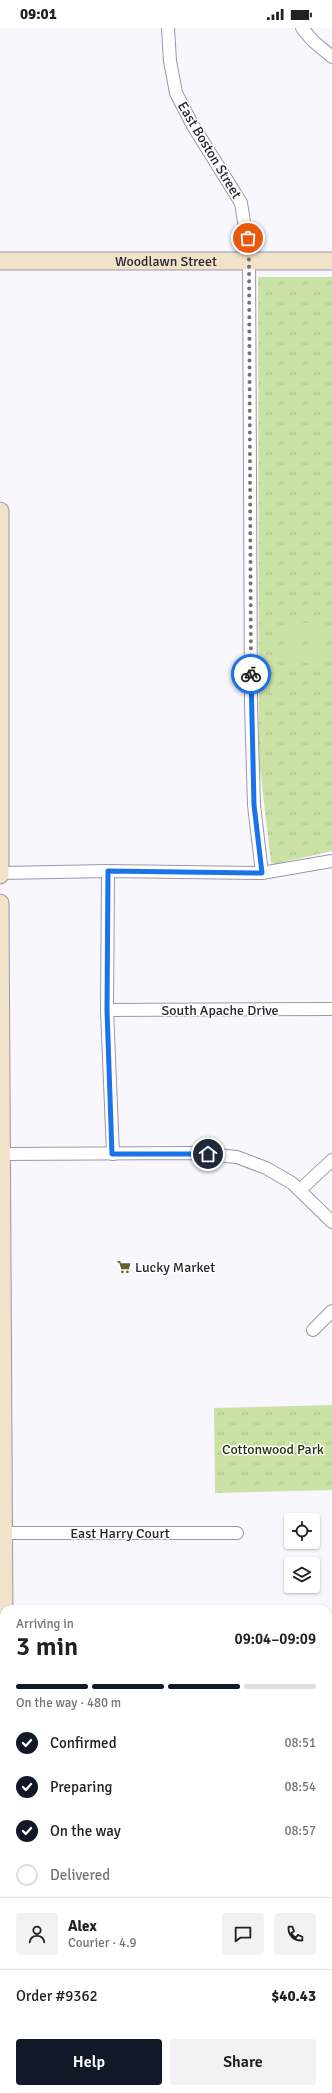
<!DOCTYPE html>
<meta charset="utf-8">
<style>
:root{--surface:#fff;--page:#f2f2f2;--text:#202124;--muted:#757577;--line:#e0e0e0;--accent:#111827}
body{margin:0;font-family:Signika,sans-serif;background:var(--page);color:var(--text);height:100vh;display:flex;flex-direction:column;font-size:15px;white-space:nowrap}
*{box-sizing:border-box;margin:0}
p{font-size:13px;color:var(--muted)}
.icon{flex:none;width:22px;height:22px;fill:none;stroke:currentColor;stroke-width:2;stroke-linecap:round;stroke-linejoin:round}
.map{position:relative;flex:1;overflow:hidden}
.sheet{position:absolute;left:0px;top:1577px;width:332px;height:488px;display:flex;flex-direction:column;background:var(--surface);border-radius:12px 12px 0 0;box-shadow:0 1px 3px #0004}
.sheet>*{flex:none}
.tools{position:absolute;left:284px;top:1485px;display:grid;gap:8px}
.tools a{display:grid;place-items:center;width:36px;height:36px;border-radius:4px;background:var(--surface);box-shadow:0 1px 3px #0004;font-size:20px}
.pin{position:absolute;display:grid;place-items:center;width:34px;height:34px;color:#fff;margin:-17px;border:2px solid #fff;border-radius:50%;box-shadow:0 1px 4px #0007}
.courier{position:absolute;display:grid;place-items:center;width:40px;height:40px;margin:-20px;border:3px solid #1a73e8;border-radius:50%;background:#fff;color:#222;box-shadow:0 1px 5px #0007}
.summary em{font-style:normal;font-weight:600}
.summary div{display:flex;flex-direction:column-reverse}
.summary{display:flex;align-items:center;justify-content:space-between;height:68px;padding:0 16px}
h1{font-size:26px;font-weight:600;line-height:30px}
.bar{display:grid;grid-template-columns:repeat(4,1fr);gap:6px 4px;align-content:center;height:48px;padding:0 16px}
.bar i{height:5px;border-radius:3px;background:var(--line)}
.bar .on{background:var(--accent)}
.bar p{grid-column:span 4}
.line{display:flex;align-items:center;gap:10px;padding:0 16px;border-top:1px solid var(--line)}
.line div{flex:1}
.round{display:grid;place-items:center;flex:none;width:42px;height:42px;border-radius:4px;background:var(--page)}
ol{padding:0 16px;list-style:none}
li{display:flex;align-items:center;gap:12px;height:44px}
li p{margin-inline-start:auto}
li .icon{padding:4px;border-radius:50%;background:var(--accent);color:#fff;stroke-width:4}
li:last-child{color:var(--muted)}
li i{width:22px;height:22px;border:2px solid var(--line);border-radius:50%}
.action{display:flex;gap:8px;margin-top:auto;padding:8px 16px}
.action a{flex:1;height:46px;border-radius:4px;background:var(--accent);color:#fff;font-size:16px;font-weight:600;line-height:46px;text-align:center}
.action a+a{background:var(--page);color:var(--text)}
.status{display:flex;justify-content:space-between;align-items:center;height:28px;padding:0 20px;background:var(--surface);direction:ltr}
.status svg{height:11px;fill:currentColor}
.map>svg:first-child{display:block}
</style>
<div class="status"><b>09:01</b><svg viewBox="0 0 49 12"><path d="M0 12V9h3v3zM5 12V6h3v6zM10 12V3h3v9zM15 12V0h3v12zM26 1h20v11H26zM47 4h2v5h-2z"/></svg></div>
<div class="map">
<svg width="332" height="2065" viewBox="0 0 332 2065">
<defs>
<pattern id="park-tufts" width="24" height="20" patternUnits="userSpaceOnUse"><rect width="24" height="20" fill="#cbe2a6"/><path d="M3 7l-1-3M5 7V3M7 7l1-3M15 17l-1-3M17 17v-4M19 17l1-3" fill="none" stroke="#aec28f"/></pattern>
</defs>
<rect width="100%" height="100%" fill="#f8f7fd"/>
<g fill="url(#park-tufts)">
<path d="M258,249H332V823L275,836L271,835L259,732Z"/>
<path d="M332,1377V1462L215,1465L214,1380Z"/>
<path d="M328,1649H332V1864L328,1861Z"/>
</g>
<g fill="#cbe2a6">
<path d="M288,595H323L324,611H288Z"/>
<rect x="288" y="618" width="36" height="17"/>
</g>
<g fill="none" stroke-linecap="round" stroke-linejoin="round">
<g stroke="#b9dff6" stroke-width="3">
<path d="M0,1670L4,1673"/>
<path d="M328,1917L332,1920"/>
</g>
<g stroke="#9b98a6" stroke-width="14">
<g id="street">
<path d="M168,0L170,33L176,65L192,96L241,175L249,225L251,677L254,777L262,845"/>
<path d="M302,0L313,13L332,29"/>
<path d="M108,843L107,982L113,1126"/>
<path d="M0,845L108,843L262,845L332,833"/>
<path d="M107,982L332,981"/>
<path d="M1,1126L195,1125L237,1129L266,1140L292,1155L332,1194"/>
<path d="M300,1162L332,1132"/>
<path d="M313,1302L332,1283"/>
<path d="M2,1505H237"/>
<path d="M0,2003H4"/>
</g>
</g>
<g stroke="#9b98a6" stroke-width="19">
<g id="secondary">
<path id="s1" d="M0,233H332"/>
<path d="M0,483V847"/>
<path d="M0,875L4,1589"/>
<path d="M6,2065V2061"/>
</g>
</g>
<g stroke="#9a7644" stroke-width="24">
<g id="highway">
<path d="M0,1800L4,1804"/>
<path d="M0,1827L4,1831"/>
<path d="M293,2061L298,2065"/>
<path d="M320,2061L325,2065"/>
</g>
</g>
<use href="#street" stroke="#fff" stroke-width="12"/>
<use href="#secondary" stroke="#f3e2ca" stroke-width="17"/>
<use href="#highway" stroke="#d8a050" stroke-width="22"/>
</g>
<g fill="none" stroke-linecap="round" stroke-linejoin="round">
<path stroke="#717076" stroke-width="4" stroke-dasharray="0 7.2" d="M248,210L249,234L251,646"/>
<path stroke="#1a73e8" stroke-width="5" d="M208,1126H112L107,982L108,843L262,845L254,777L251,646"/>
</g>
<defs>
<g id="supermarket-bare" transform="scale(1.08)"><path d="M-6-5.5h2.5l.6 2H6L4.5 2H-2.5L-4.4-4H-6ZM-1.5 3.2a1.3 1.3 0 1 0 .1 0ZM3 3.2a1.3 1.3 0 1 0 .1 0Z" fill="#65622f" stroke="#fff" stroke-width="2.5" paint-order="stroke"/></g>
</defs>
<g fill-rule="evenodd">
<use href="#supermarket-bare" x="124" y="1239"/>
</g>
<g text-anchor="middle" stroke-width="3" stroke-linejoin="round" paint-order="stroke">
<g font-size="14" fill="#28272d" stroke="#fff">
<text transform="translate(210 122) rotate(59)" y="5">East Boston Street</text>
<text dy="5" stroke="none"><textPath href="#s1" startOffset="166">Woodlawn Street</textPath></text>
<text x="220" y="987">South Apache Drive</text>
<text x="120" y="1510">East Harry Court</text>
</g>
<g font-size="14" fill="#28272d" stroke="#fff" text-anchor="start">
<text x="135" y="1244">Lucky Market</text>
</g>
<g font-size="14" fill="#26330b" stroke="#fff">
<text x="273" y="1426">Cottonwood Park</text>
</g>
</g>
</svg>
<div class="tools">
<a><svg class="icon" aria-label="locate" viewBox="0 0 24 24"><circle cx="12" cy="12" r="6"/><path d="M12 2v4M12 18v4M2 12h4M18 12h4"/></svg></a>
<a><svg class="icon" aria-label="layers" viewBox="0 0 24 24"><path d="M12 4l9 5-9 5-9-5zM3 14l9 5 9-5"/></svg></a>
</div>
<div class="pin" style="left:248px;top:210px;background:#ea580c"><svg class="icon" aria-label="bag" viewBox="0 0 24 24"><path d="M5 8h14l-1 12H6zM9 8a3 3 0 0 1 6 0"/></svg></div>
<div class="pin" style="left:208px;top:1126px;background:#1f2937"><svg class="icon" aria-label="home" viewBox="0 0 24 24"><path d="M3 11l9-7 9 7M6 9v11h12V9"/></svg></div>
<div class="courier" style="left:251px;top:646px"><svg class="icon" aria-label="bike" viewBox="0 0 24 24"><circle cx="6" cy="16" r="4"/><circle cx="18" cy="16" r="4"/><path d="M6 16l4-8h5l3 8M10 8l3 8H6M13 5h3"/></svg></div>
<section class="sheet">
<div class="summary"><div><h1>3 min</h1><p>Arriving in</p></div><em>09:04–09:09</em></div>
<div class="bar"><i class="on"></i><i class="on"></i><i class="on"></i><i></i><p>On the way · 480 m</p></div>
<ol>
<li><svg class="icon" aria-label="check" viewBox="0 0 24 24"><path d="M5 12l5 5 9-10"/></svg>Confirmed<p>08:51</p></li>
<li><svg class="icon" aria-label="check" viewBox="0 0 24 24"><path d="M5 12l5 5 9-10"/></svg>Preparing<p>08:54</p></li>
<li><svg class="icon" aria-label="check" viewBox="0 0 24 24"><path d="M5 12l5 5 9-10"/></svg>On the way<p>08:57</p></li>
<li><i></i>Delivered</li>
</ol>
<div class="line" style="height:72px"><a class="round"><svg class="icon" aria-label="person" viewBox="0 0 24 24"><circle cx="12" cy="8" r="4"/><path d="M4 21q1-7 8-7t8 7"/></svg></a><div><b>Alex</b><p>Courier · 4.9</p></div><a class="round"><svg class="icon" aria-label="chat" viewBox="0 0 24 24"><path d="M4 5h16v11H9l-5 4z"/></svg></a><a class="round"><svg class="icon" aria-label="phone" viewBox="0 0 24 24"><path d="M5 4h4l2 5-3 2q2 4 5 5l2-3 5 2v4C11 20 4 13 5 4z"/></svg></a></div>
<div class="line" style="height:52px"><div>Order #9362</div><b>$40.43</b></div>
<div class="action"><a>Help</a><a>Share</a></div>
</section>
</div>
